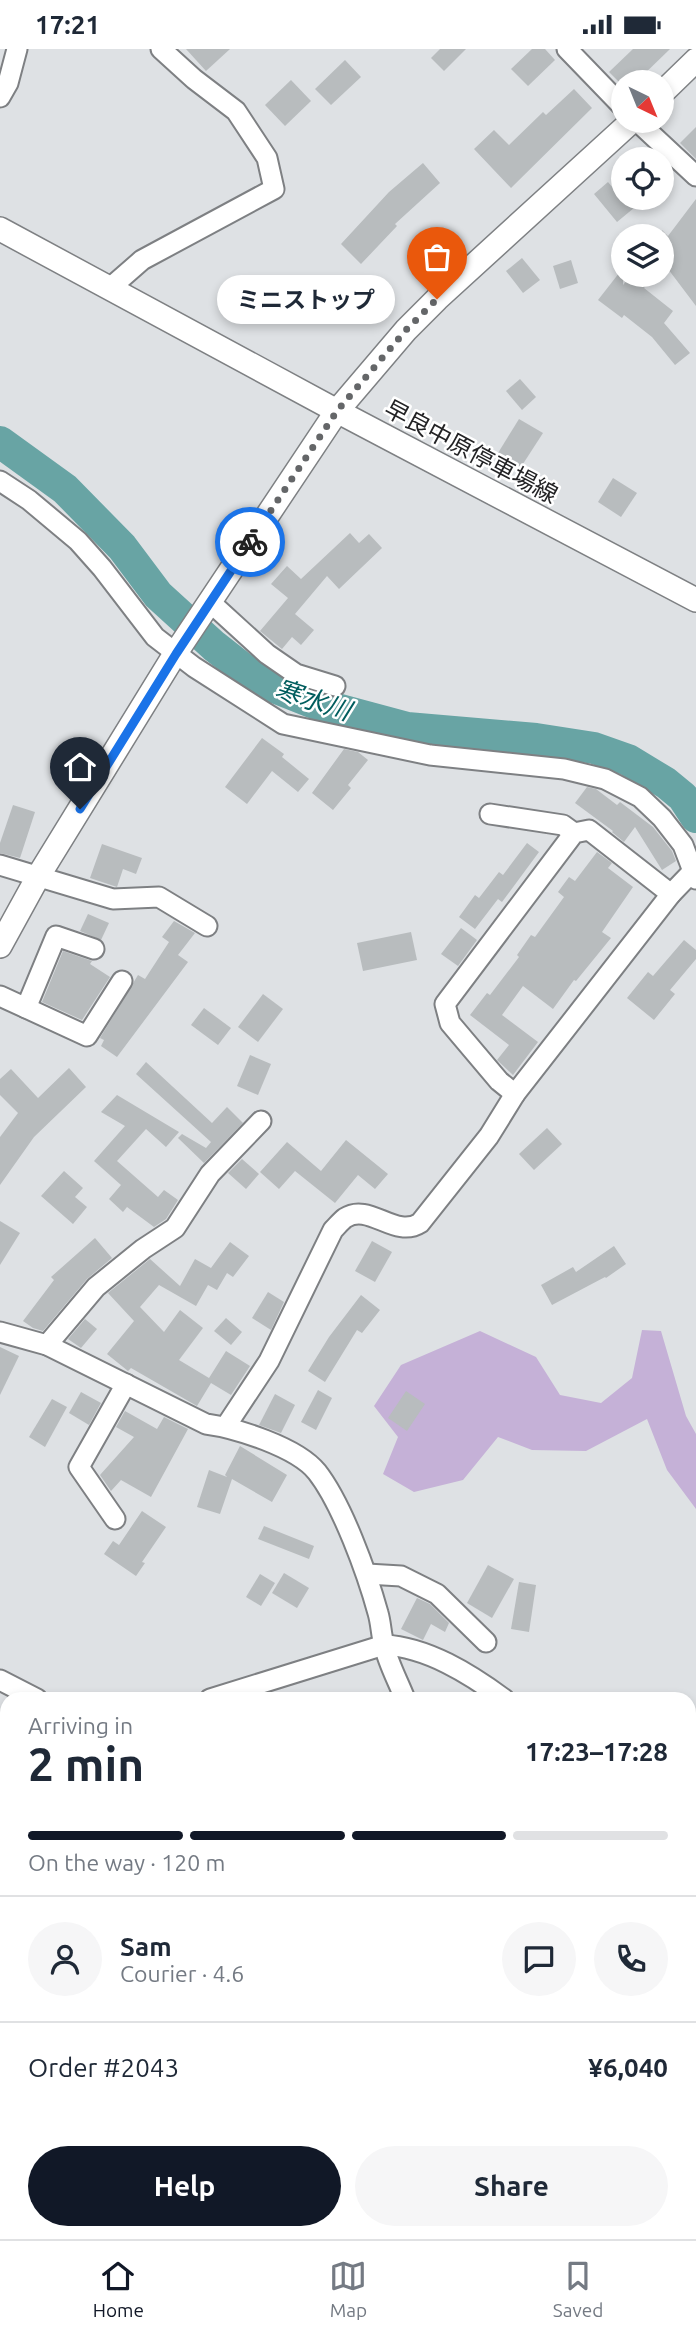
<!DOCTYPE html>
<meta charset="utf-8">
<style>
:root{--surface:#fff;--page:#f6f6f7;--text:#1f2937;--muted:#747a83;--line:#e0e1e3;--accent:#111827}
body{margin:0;font-family:Ubuntu,"Noto Sans JP",sans-serif;background:var(--page);color:var(--text);height:100vh;display:flex;flex-direction:column;font-size:26px;white-space:nowrap}
*{box-sizing:border-box;margin:0}
p{font-size:23px;color:var(--muted)}
.icon{flex:none;width:38px;height:38px;fill:none;stroke:currentColor;stroke-width:2;stroke-linecap:round;stroke-linejoin:round}
.map{position:relative;flex:1;overflow:hidden}
.sheet{position:absolute;left:0px;top:1643px;width:696px;height:548px;display:flex;flex-direction:column;background:var(--surface);border-radius:21px 21px 0 0;box-shadow:0 4px 10px #0003}
.sheet>*{flex:none}
.needle{width:46px;rotate:137deg}
.tools{position:absolute;left:611px;top:21px;display:grid;gap:14px}
.tools a{display:grid;place-items:center;width:63px;height:63px;border-radius:50%;background:var(--surface);box-shadow:0 4px 10px #0003;font-size:35px}
.pin{position:absolute;display:grid;place-items:center;width:60px;height:60px;color:#fff;margin:-72px -30px;border-radius:50% 50% 50% 0;rotate:-45deg;box-shadow:0 0 7px #0007}
.pin .icon{rotate:45deg}
.courier{position:absolute;display:grid;place-items:center;width:70px;height:70px;margin:-35px;border:5px solid #1a73e8;border-radius:50%;background:#fff;color:#222;box-shadow:0 2px 9px #0007}
.bubble{position:absolute;height:49px;border-radius:24px;background:var(--surface);box-shadow:0 4px 10px #0003;font-size:23px;font-weight:700;line-height:49px;text-align:center}
.head em{font-style:normal;font-weight:700}
.head div{display:flex;flex-direction:column-reverse}
.head{display:flex;align-items:center;justify-content:space-between;height:119px;padding:0 28px}
h1{font-size:46px;font-weight:700;line-height:52px}
.bar{display:grid;grid-template-columns:repeat(4,1fr);gap:10px 7px;align-content:center;height:84px;padding:0 28px}
.bar i{height:9px;border-radius:5px;background:var(--line)}
.bar .selected{background:var(--accent)}
.bar p{grid-column:span 4}
.line{display:flex;align-items:center;gap:18px;padding:0 28px;border-top:2px solid var(--line)}
.line div{flex:1}
.round{display:grid;place-items:center;flex:none;width:74px;height:74px;border-radius:37px;background:var(--page)}
.action{display:flex;gap:14px;margin-top:auto;padding:14px 28px}
.action a{flex:1;height:80px;border-radius:42px;background:var(--accent);color:#fff;font-size:28px;font-weight:700;line-height:80px;text-align:center}
.action a+a{background:var(--page);color:var(--text)}
.status{display:flex;justify-content:space-between;align-items:center;height:49px;padding:0 35px;background:var(--surface);direction:ltr}
.status svg{height:19px;fill:currentColor}
.dock{display:flex;justify-content:space-around;align-items:center;height:98px;border-top:2px solid var(--line);background:var(--surface);font-size:19px;color:var(--muted)}
.dock a{display:grid;justify-items:center;gap:4px}
.dock .selected{color:var(--accent)}
.map>svg:first-child{display:block}
</style>
<div class="status"><b>17:21</b><svg viewBox="0 0 49 12"><path d="M0 12V9h3v3zM5 12V6h3v6zM10 12V3h3v9zM15 12V0h3v12zM26 1h20v11H26zM47 4h2v5h-2z"/></svg></div>
<div class="map">
<svg width="696" height="2190" viewBox="0 0 696 2190">
<rect width="100%" height="100%" fill="#dee1e4"/>
<path fill="#c5b1d7" d="M642,1281L661,1282L686,1367L696,1385V1460L667,1421L647,1370L586,1402L532,1401L498,1388L463,1431L414,1443L383,1425L398,1388L374,1357L401,1316L480,1282L536,1308L560,1346L601,1354L632,1329Z"/>
<g fill="none" stroke-linecap="round" stroke-linejoin="round">
<path stroke="#68a4a4" stroke-width="5" d="M0,1985L7,1988"/>
<path stroke="#68a4a4" stroke-width="32" d="M0,393L65,440L122,498L158,546L214,597L259,632L314,654L407,679L536,690L594,699L628,711L666,734L683,748L696,768"/>
</g>
<g fill="#b8bcbe">
<path d="M186,0H230L206,22Z"/>
<path d="M440,0H466L444,22L431,9Z"/>
<path d="M532,0H545L555,11L528,37L511,20Z"/>
<path d="M633,0H670L636,33H619L609,23Z"/>
<path d="M345,11L361,28L331,56L315,40Z"/>
<path d="M291,31L311,52L285,77L265,56Z"/>
<path d="M574,40L592,59L511,139L474,100L494,81L509,96L543,63L546,66Z"/>
<path d="M696,78V110L680,94Z"/>
<path d="M423,114L440,134L395,175L397,177L361,215L341,195L389,143Z"/>
<path d="M608,133L617,144L623,138V149H646L617,173L594,145Z"/>
<path d="M696,150V257L662,212V181L668,187Z"/>
<path d="M522,209L540,231L523,244L506,222Z"/>
<path d="M571,211L578,234L560,240L553,217Z"/>
<path d="M623,219V236L631,226H654L644,239L673,262L664,274L690,304L675,316L652,288L624,266L622,269L598,251Z"/>
<path d="M520,330L536,348L522,361L506,342Z"/>
<path d="M519,370L543,384L521,418L498,404Z"/>
<path d="M613,429L637,444L621,468L598,453Z"/>
<path d="M350,484L359,494L369,485L382,499L339,540L327,527L295,565L314,581L301,596L292,588L282,600L260,582L288,549L271,535L287,517L301,530Z"/>
<path d="M262,689L284,705L282,708L309,730L298,743L272,722L247,755L225,738Z"/>
<path d="M344,700L358,703L368,711L348,736L351,739L333,761L312,744Z"/>
<path d="M587,738L596,740L617,756L620,753L653,778L672,802L676,812L662,821L635,778L624,793L612,783L613,782L575,754Z"/>
<path d="M13,756L35,763L20,809L0,804V794Z"/>
<path d="M527,794L539,803L502,853L498,850L475,880L459,868L475,846L479,849L499,823L503,826Z"/>
<path d="M102,795L142,809L136,825L123,820L117,838L90,829Z"/>
<path d="M597,803L612,814L608,819L633,838L602,883L611,889L576,932L574,931L553,960L523,937L502,966L538,993L513,1026L497,1011L509,996L470,966L487,944L490,946L519,908L517,906L531,886L535,888L564,848L558,843L569,828L575,832Z"/>
<path d="M88,865L109,874L101,891L80,882Z"/>
<path d="M174,872L195,884L178,906L188,913L117,1008L101,997L104,991L100,989L138,926L145,930L169,893L162,888Z"/>
<path d="M461,879L477,891L458,917L441,905Z"/>
<path d="M411,883L417,911L363,922L357,894Z"/>
<path d="M684,891L696,901V910L670,941L675,945L654,971L627,949L648,923L653,927Z"/>
<path d="M63,902L92,912L90,915L110,928L82,971L42,953Z"/>
<path d="M263,945L283,960L258,993L238,978Z"/>
<path d="M204,959L231,979L218,996L191,976Z"/>
<path d="M250,1006L271,1015L258,1046L237,1037Z"/>
<path d="M146,1013L212,1074L227,1058L243,1074L204,1114L178,1089L182,1085L206,1099L211,1093L136,1025Z"/>
<path d="M69,1019L86,1038L34,1088L0,1136V1088L18,1064L0,1046V1030L11,1020L38,1049Z"/>
<path d="M117,1046L179,1083L166,1098L146,1080L117,1112L158,1148L164,1141L178,1151L166,1170L154,1178L127,1158L123,1163L109,1150L121,1136L94,1112L125,1077L101,1063Z"/>
<path d="M547,1079L562,1095L534,1121L519,1105Z"/>
<path d="M346,1091L388,1125L375,1140L358,1126L335,1154L295,1122L279,1140L260,1123L287,1093L321,1122Z"/>
<path d="M242,1110L259,1125L246,1140L228,1124Z"/>
<path d="M64,1122L83,1139L75,1148L87,1158L73,1175L41,1147Z"/>
<path d="M0,1172L20,1184L0,1216Z"/>
<path d="M95,1189L112,1209L87,1230L43,1282L33,1279L23,1272L54,1231L51,1228Z"/>
<path d="M372,1192L392,1203L375,1233L355,1222Z"/>
<path d="M230,1193L249,1207L233,1228L227,1224L217,1241L208,1236L196,1257L159,1236L140,1258L164,1283L180,1261L203,1279L179,1311L209,1329L226,1302L250,1317L231,1346L211,1334L197,1357L131,1319L128,1322L107,1305L134,1272L108,1244L150,1210L180,1237L195,1210L211,1219Z"/>
<path d="M614,1197L626,1215L606,1229L605,1228L552,1256L541,1236L573,1218L576,1223Z"/>
<path d="M268,1243L284,1253L271,1281L252,1269Z"/>
<path d="M361,1246L380,1261L362,1284L357,1281L325,1333L308,1322L329,1288Z"/>
<path d="M226,1269L242,1283L231,1296L214,1282Z"/>
<path d="M85,1270L97,1280L81,1299L68,1290Z"/>
<path d="M0,1298L19,1307L0,1346Z"/>
<path d="M318,1341L332,1349L316,1381L301,1373Z"/>
<path d="M406,1342L425,1355L407,1382L388,1369Z"/>
<path d="M81,1343L101,1354L89,1376L69,1364Z"/>
<path d="M275,1345L295,1356L281,1384L259,1376Z"/>
<path d="M52,1350L67,1358L45,1398L29,1388Z"/>
<path d="M125,1362L157,1380L164,1368L188,1380L151,1448L121,1431L111,1442L100,1426L134,1388L116,1378Z"/>
<path d="M240,1397L287,1426L272,1453L232,1430L220,1465L197,1458L209,1421L227,1428L225,1426Z"/>
<path d="M142,1462L166,1478L142,1513L145,1514L136,1527L104,1505L113,1492L119,1496Z"/>
<path d="M264,1477L314,1497L309,1510L258,1490Z"/>
<path d="M488,1516L514,1530L492,1569L467,1554Z"/>
<path d="M284,1524L309,1539L297,1559L272,1544Z"/>
<path d="M260,1525L275,1534L261,1557L246,1548Z"/>
<path d="M519,1533L536,1536L529,1583L511,1580Z"/>
<path d="M417,1549L430,1555L449,1574L445,1583L431,1575L423,1591L401,1580Z"/>
</g>
<g fill="none" stroke-linecap="round" stroke-linejoin="round">
<g stroke="#7e8083" stroke-width="23">
<g id="minor">
<path d="M567,0L623,58"/>
<path d="M0,48L8,34L17,0"/>
<path d="M637,72L696,127"/>
<path d="M110,239L142,211L274,140L267,109L236,62L194,30L161,0"/>
<path d="M0,432L29,451L78,492L102,519L155,588L194,618L283,675L430,706L564,720L605,730L640,748L662,769L683,796L696,830"/>
<path d="M210,553L267,605L296,625L335,637"/>
<path d="M490,765L563,776L574,784"/>
<path d="M0,816L113,850L159,848L207,877"/>
<path d="M0,947L87,987L122,932"/>
<path d="M26,959L56,887L94,900"/>
<path d="M515,1045L499,1032L450,974L445,955L574,784L589,781L671,845"/>
<path d="M0,1283L47,1296L206,1375C236,1379 297,1398 317,1423C342,1455 367,1524 378,1564C381,1574 381,1585 384,1596C388,1614 398,1632 405,1650"/>
<path d="M47,1296L96,1238L143,1200L175,1179L210,1125L261,1072"/>
<path d="M226,1377L269,1312L333,1181C337,1177 341,1172 345,1169C369,1153 395,1190 420,1174L489,1087L515,1045L671,845L696,819"/>
<path d="M115,1470L79,1418L126,1335"/>
<path d="M367,1525L401,1527L437,1545L486,1593"/>
<path d="M0,1631L37,1650"/>
<path d="M210,1650L384,1596C427,1598 470,1625 504,1650"/>
<path d="M690,1765L696,1768"/>
<path d="M0,1767L7,1758"/>
<path d="M690,1902L696,1898"/>
<path d="M0,2003L7,2007"/>
<path d="M690,2082L696,2087"/>
<path d="M446,2184L454,2190"/>
<path d="M116,2190L124,2184"/>
</g>
</g>
<g stroke="#7e8083" stroke-width="26">
<g id="major">
<path d="M662,44L696,11"/>
<path d="M0,180L337,362L696,551"/>
<path d="M0,897L39,826L175,605L337,362L406,281L437,250L632,72"/>
</g>
</g>
<use href="#minor" stroke="#fff" stroke-width="19"/>
<use href="#major" stroke="#fff" stroke-width="23"/>
</g>
<g fill="none" stroke-linecap="round" stroke-linejoin="round">
<path stroke="#646668" stroke-width="7" stroke-dasharray="0 12.6" d="M250,493L337,362L406,281L437,250"/>
<path stroke="#1a73e8" stroke-width="9" d="M80,760L176,605L250,493"/>
</g>
<g text-anchor="middle" stroke-width="5" stroke-linejoin="round" paint-order="stroke">
<g font-size="24" fill="#232325" stroke="#fff">
<text transform="translate(471 403) rotate(28)" y="8">早良中原停車場線</text>
</g>
<g font-size="26" font-style="italic" fill="#005d5e" stroke="#fff">
<text transform="translate(313 651) rotate(18)" y="9">寒水川</text>
</g>
</g>
</svg>
<div class="tools">
<a><svg class="needle" viewBox="-14 -14 28 28"><path d="M0-13l5 13h-10z" fill="#e53935"/><path d="M0 13l5-13h-10z" fill="#747a83"/></svg></a>
<a><svg class="icon" aria-label="locate" viewBox="0 0 24 24"><circle cx="12" cy="12" r="6"/><path d="M12 2v4M12 18v4M2 12h4M18 12h4"/></svg></a>
<a><svg class="icon" aria-label="layers" viewBox="0 0 24 24"><path d="M12 4l9 5-9 5-9-5zM3 14l9 5 9-5"/></svg></a>
</div>
<div class="pin" style="left:437px;top:250px;background:#ea580c"><svg class="icon" aria-label="bag" viewBox="0 0 24 24"><path d="M5 8h14l-1 12H6zM9 8a3 3 0 0 1 6 0"/></svg></div>
<div class="pin" style="left:80px;top:760px;background:#1f2937"><svg class="icon" aria-label="home" viewBox="0 0 24 24"><path d="M3 11l9-7 9 7M6 9v11h12V9"/></svg></div>
<div class="courier" style="left:250px;top:493px"><svg class="icon" aria-label="bike" viewBox="0 0 24 24"><circle cx="6" cy="16" r="4"/><circle cx="18" cy="16" r="4"/><path d="M6 16l4-8h5l3 8M10 8l3 8H6M13 5h3"/></svg></div>
<div class="bubble" style="left:217px;top:226px;width:178px">ミニストップ</div>
<section class="sheet">
<div class="head"><div><h1>2 min</h1><p>Arriving in</p></div><em>17:23–17:28</em></div>
<div class="bar"><i class="selected"></i><i class="selected"></i><i class="selected"></i><i></i><p>On the way · 120 m</p></div>
<div class="line" style="height:126px"><a class="round"><svg class="icon" aria-label="person" viewBox="0 0 24 24"><circle cx="12" cy="8" r="4"/><path d="M4 21q1-7 8-7t8 7"/></svg></a><div><b>Sam</b><p>Courier · 4.6</p></div><a class="round"><svg class="icon" aria-label="chat" viewBox="0 0 24 24"><path d="M4 5h16v11H9l-5 4z"/></svg></a><a class="round"><svg class="icon" aria-label="phone" viewBox="0 0 24 24"><path d="M5 4h4l2 5-3 2q2 4 5 5l2-3 5 2v4C11 20 4 13 5 4z"/></svg></a></div>
<div class="line" style="height:91px"><div>Order #2043</div><b>¥6,040</b></div>
<div class="action"><a>Help</a><a>Share</a></div>
</section>
</div>
<nav class="dock">
<a class="selected"><svg class="icon" aria-label="home" viewBox="0 0 24 24"><path d="M3 11l9-7 9 7M6 9v11h12V9"/></svg>Home</a>
<a><svg class="icon" aria-label="map" viewBox="0 0 24 24"><path d="M3 6l6-2 6 2 6-2v14l-6 2-6-2-6 2zM9 4v14M15 6v14"/></svg>Map</a>
<a><svg class="icon" aria-label="saved" viewBox="0 0 24 24"><path d="M7 4h10v16l-5-4-5 4z"/></svg>Saved</a>
</nav>
